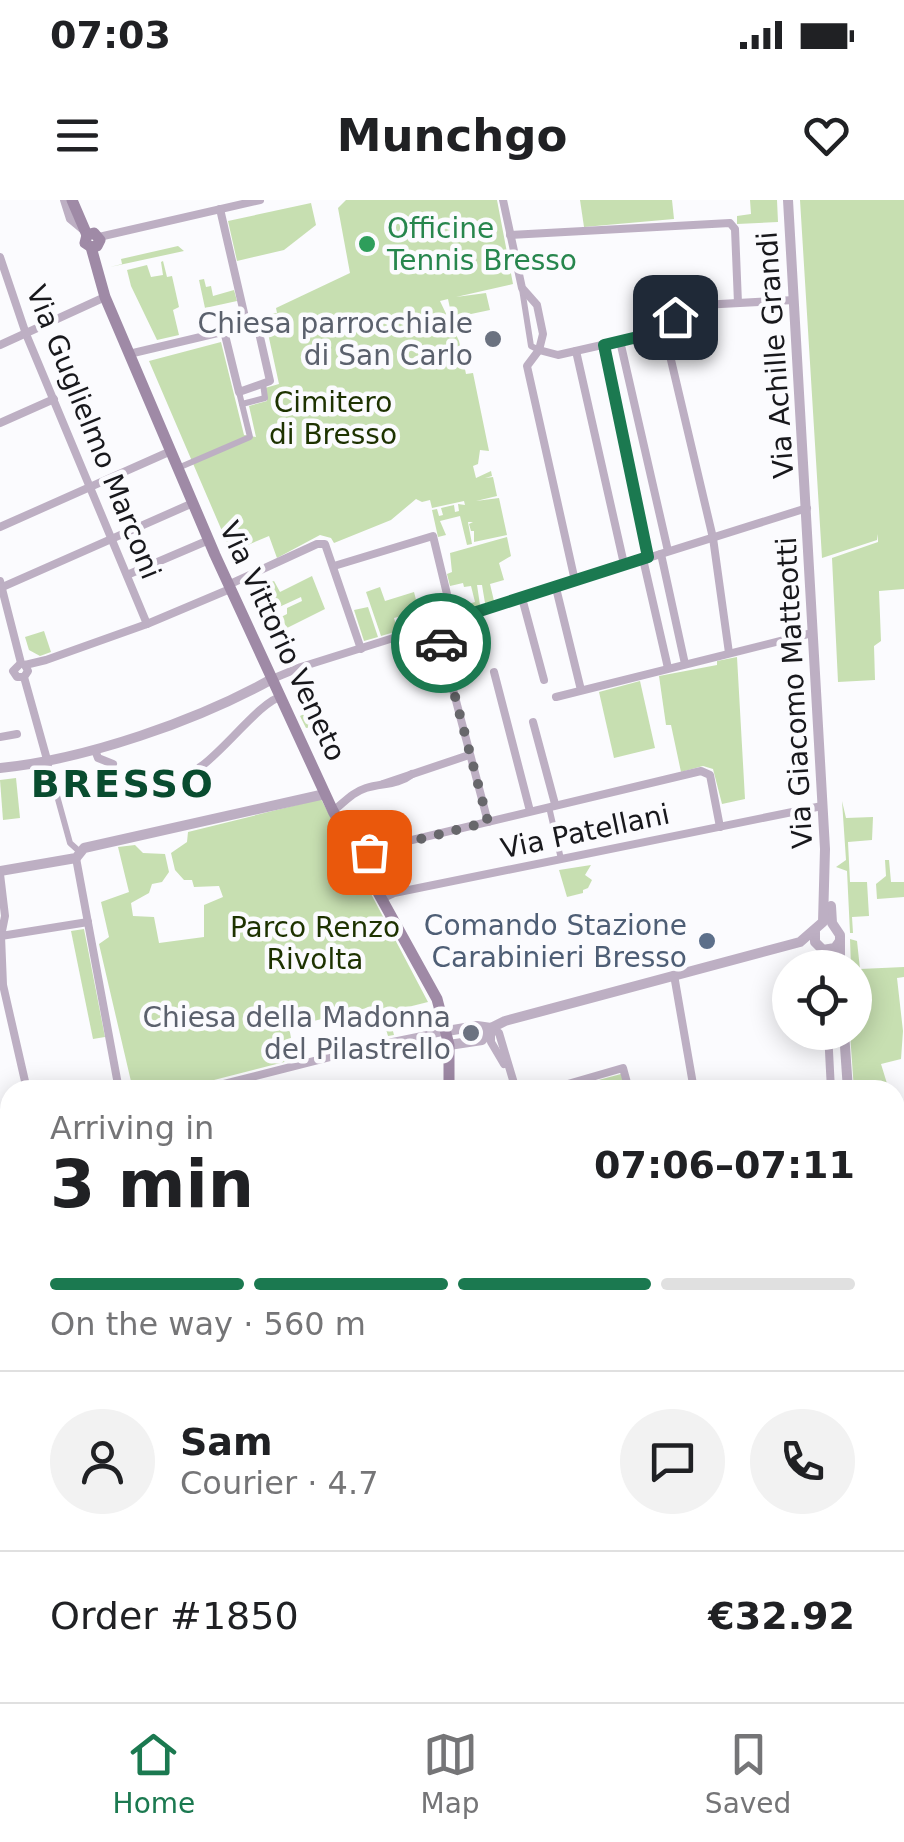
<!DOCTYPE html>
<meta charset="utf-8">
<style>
:root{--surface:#fff;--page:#f2f2f2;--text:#202124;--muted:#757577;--line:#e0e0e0;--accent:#1b7950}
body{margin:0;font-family:"DejaVu Sans",sans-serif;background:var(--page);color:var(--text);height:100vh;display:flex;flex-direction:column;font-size:38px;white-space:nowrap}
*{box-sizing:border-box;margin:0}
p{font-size:32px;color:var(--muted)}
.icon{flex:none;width:55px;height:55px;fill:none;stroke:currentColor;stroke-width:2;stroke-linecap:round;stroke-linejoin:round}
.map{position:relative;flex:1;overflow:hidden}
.sheet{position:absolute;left:0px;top:880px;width:905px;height:622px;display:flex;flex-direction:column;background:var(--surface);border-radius:30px 30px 0 0;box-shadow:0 5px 25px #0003}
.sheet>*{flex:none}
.tools{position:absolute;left:772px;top:750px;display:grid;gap:20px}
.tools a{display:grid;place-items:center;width:100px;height:100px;border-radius:50%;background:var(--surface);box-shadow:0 5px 25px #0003;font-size:50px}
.pin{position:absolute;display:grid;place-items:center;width:85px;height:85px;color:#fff;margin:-42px;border-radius:20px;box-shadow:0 5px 15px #0006}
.courier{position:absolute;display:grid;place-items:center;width:100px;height:100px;margin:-50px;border:8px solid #1b7950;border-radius:50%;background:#fff;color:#222;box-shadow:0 2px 12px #0007}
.headline em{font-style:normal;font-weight:600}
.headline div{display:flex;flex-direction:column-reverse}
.headline{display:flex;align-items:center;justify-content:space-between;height:170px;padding:0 50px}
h1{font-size:65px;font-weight:600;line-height:75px}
.bar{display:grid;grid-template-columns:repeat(4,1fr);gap:15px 10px;align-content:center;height:120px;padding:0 50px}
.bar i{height:12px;border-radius:8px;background:var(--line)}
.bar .selected{background:var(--accent)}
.bar p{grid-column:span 4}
.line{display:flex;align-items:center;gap:25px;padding:0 50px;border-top:2px solid var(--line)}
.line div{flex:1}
.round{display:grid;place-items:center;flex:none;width:105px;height:105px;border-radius:52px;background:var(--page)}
.status{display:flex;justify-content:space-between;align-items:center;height:70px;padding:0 50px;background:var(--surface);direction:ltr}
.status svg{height:28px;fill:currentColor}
header{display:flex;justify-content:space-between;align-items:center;height:130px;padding:0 50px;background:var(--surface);font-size:45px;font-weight:600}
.tab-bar{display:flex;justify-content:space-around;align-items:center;height:140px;border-top:2px solid var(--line);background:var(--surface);font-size:28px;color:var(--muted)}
.tab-bar a{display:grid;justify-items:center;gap:5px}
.tab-bar .selected{color:var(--accent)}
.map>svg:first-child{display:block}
</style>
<div class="status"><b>07:03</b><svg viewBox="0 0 49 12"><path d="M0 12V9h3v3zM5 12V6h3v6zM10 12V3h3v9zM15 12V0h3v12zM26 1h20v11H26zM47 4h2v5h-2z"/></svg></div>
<header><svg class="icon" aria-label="menu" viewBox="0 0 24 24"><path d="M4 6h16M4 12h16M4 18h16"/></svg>Munchgo<svg class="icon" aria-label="heart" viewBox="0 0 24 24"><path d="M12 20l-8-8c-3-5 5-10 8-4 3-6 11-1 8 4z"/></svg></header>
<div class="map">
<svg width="904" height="1502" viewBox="0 0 904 1502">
<rect width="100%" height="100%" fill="#fbfbfe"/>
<g fill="#c7dfb1">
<path d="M346,0H497L513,84L456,97L486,93L490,110L452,118L448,99L440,101L459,141L466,174L473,173L489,251L480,250L478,264L473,266L476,278L491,271L492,276L485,278L493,277L497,296L476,301L499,298L507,335L474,342V331H471L469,324L473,322H468L472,344L467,345L460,316L440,321L446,335L438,337L432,310L437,309L439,316L443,315L441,308L454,305L455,312L459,311L458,304L465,305L464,301L432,308L430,300L422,302L416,299L391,320L334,343L331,338L320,335L277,358L269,336L231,352L149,161L221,142L244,235L256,237L249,206L267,201L265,188L279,184L264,115L277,113L276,108L350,73L338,8Z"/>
<path d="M580,0H672L674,19L584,27Z"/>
<path d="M750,0H777L778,22L737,24V16L751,14Z"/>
<path d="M800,0H904V389L879,391L881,441L874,446L875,480L838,482L832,358L878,342V334L877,340L822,358Z"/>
<path d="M311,3L316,25L284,50L237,61L228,21Z"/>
<path d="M178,46L184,51L110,67L122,64L121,59Z"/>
<path d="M163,61L167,77L172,76L179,107L173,110L179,135L157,140L131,86L127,70L147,65L151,77L163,75L161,62Z"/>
<path d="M204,79L206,87L211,86L213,96L234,90L237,101L205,108L199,80Z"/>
<path d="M507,337L511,356L499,363L504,380L490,384L494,401L485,403L482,385H477L480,405L456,412L455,408L475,402L471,386L464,387L463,383L450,386L447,374L452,372L450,353Z"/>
<path d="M312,376L325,409L287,428L281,417L287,414V408L302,401L301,397L277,408L266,384L274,381L280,392Z"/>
<path d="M380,387L385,401L414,392L420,415L416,412L409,414L412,426L409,427L405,415L394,418L398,431L381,436L366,392Z"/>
<path d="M368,407L378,437L364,441L354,410Z"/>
<path d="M44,431L51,452L40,456L29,450L25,437Z"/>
<path d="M737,457L745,599L722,604L713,569L703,566L681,572L671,525H666L659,476L717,465V461Z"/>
<path d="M640,481L655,548L614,558L599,492Z"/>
<path d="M318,507L328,528L315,532L312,527L306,528L300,516Z"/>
<path d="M16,578L20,618L3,620L0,580Z"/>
<path d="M321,599L428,802L388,812L394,835L388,836L379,805L289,827L291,838L286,840L288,851L294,850L296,859L175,890H133L99,744L109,737L101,702L129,692L118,647L135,645L143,653L165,654L169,672L162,682L152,684L149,693L131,703L133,716L154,717L159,743L204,737V705L223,697L219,686L194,687L192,680H184L175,670L171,653L187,642L188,632Z"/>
<path d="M842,601L846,618L873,617L872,640L848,642L850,682H867L869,716L852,717L853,733H850L847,671L836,667L846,660Z"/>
<path d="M885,660H889L891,682H904V697L877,699L876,684L886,676Z"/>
<path d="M591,665L585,675L592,680L588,688L583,690V693L567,697L559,670Z"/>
<path d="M84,729L105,837L93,839L71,731Z"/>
<path d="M850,739L857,741L860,769L904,767V777L897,778L903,831L901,859L881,864L889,890H854L850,833L855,832V768L851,767Z"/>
<path d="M621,874L626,890H561Z"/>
<path d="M895,920H904V1041L895,1033Z"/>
<path d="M5,949L10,952V1041H0V951Z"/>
<path d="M0,1053L10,1054V1106L5,1107L10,1201L0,1186V1178L4,1185L6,1176H0Z"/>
<path d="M904,1080V1202L895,1207V1081Z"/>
<path d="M10,1239V1363L0,1364V1278H6L4,1240Z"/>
<path d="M895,1348L904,1367V1502H558L557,1493L895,1492Z"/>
</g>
<path fill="#89bedc" d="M0,1186L10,1201V1239L4,1241L6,1278H0Z"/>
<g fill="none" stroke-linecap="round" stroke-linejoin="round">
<path stroke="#89bedc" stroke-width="11" d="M0,1495L5,1502"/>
<g stroke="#bdafc3" stroke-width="6">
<path d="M522,89L531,146L539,150"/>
<path d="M242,204L265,198L263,184"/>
<path d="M178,268L250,237L239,192"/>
<path d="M48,563L70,643L80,652"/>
<path d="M549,607L561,659"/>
<path d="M0,938L10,935"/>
<path d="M0,1228H10"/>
</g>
<g stroke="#bdafc3" stroke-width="8">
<path d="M64,0L70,19L82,29"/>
<path d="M503,0L522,88L537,105L543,134L539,150L527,166L575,381"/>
<path d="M510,35L730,23L735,29L738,103"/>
<path d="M99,37L260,0"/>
<path d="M0,57L26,134L147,424"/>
<path d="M663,126L713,338L729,453"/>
<path d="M224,131L239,192L270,181L257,124"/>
<path d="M620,141L668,351"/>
<path d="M0,145L105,97"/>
<path d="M604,145L648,357"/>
<path d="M539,150L558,155L646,135L687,110L702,105L794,100"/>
<path d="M576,151L624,364"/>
<path d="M129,154L247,126L220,9"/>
<path d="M0,223L54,199"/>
<path d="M0,327L171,251"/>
<path d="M661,354L685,464"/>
<path d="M643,359L668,468"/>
<path d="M334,366L433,336L453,419"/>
<path d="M127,375L209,340"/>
<path d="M0,381L21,463"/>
<path d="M228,385L317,344H325L361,449"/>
<path d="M0,388L193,303"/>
<path d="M556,388L581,490"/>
<path d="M522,398L544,480"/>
<path d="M436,425L488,622"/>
<path d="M21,463L13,471L17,477H24"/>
<path d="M25,465L46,460L147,424L230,389"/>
<path d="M25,465L28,471L24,477L48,563"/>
<path d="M494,472L530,611"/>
<path d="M272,479L301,467L807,308"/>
<path d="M556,497L812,433"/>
<path d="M533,522L555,604"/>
<path d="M0,537L17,534"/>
<path d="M95,550L98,558L113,564"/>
<path d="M200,567C221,554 263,499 281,497"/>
<path d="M383,584L469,555"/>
<path d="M333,611C345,602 351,593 366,588C383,583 398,585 412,574"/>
<path d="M357,657L391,645L701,571L710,575L720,627"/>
<path d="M76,658L119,890"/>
<path d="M0,674L5,716L1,736L3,785L27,890"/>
<path d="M381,699L394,693L822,606"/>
<path d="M1,736L88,722"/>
<path d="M674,775L694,890"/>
<path d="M491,828L499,833L516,890"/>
<path d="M491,828V842L504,864"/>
<path d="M828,832L831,890"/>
<path d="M200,890L373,846L447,831"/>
<path d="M547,890L623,868L629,890"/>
<path d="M671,890L692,884"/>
<path d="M0,1046H10"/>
<path d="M895,1210L904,1208"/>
<path d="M895,1325L904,1322"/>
<path d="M0,1429L10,1439"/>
<path d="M86,1492L229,1502"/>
</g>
<g stroke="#bdafc3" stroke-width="10">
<path d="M0,568C87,559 196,521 272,479"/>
<path d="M0,671L76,658L84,648L325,594"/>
<path d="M831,706L832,723L840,735V768"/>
<path d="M815,732V742L823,750L835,748L840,741"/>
<path d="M826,750L832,768"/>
<path d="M447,831L477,826L491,828L505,821L800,742L823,722L825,649L788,0"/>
<path d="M844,832L848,890"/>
<path d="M449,845L482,840L491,828"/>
<path d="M895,1044L904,1052"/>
<path d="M895,1059L904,1061"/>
<path d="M895,1072L904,1073"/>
<path d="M895,1331L904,1352"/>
</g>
<g stroke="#9f8aa6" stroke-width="11">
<path d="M72,0L87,35"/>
<path d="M87,35L85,43L91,47L105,97L215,355L333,611L437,799L449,845V890"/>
<path d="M87,35L94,33L100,40L97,46L91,47"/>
<path d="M410,1502L411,1492"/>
</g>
</g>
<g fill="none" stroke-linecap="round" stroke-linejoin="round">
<path stroke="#67676b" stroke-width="10" stroke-dasharray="0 18" d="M369,652L488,622L441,443"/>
<path stroke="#1b7950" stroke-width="12" d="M441,443L436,425L648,357L604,145L646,135L675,117"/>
</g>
<circle fill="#2e9e5b" stroke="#fbfbfe" stroke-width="4" cx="367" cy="44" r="10"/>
<g fill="#6b7280" stroke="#fbfbfe" stroke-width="4">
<circle cx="493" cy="139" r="10"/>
<circle cx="471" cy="833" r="10"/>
</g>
<circle fill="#5c6f8a" stroke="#fbfbfe" stroke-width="4" cx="707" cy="741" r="10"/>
<g text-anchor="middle" stroke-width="9" stroke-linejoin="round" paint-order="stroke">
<g font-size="28" fill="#27864d" stroke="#fbfbfe" text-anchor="start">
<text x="387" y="38">Officine<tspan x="387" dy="32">Tennis Bresso</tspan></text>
</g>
<g font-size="28" fill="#5b616d" stroke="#fbfbfe" text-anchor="end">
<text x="473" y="133">Chiesa parrocchiale<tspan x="473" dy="32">di San Carlo</tspan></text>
<text x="451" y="827">Chiesa della Madonna<tspan x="451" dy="32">del Pilastrello</tspan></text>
</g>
<g font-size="28" fill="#18181c" stroke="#fbfbfe">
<text transform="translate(775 155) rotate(-94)" y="10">Via Achille Grandi</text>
<text transform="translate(94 232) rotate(68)" y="10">Via Guglielmo Marconi</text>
<text transform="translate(283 441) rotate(65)" y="10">Via Vittorio Veneto</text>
<text transform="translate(794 493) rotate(-93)" y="10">Via Giacomo Matteotti</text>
<text transform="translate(585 631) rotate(-12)" y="10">Via Patellani</text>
</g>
<g font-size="28" fill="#1d3200" stroke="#fbfbfe">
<text x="333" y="212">Cimitero<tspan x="333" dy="32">di Bresso</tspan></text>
<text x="315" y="737">Parco Renzo<tspan x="315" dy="32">Rivolta</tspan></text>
</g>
<g font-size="28" fill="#4e5e75" stroke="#fbfbfe" text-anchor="end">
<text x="687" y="735">Comando Stazione<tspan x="687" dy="32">Carabinieri Bresso</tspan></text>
</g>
<g font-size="38" font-weight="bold" letter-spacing="2.5" fill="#094c2f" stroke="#fbfbfe">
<text x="123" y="597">BRESSO</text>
</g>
</g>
</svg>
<div class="tools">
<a><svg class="icon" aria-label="locate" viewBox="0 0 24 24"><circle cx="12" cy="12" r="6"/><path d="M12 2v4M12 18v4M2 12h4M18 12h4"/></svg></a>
</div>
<div class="pin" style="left:369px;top:652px;background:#ea580c"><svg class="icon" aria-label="bag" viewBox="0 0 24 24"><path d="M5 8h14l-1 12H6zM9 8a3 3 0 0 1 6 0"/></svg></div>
<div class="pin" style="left:675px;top:117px;background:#1f2937"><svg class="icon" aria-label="home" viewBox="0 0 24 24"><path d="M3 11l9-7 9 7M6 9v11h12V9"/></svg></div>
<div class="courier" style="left:441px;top:443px"><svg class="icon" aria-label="car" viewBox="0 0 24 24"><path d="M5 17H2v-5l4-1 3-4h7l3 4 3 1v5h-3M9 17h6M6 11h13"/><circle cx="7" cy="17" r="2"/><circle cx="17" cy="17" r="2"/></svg></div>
<section class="sheet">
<div class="headline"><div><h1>3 min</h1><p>Arriving in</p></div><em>07:06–07:11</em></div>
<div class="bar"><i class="selected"></i><i class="selected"></i><i class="selected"></i><i></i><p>On the way · 560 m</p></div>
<div class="line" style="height:180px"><a class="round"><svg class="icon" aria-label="person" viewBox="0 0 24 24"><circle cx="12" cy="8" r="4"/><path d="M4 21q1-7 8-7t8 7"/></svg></a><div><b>Sam</b><p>Courier · 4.7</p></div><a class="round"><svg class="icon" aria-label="chat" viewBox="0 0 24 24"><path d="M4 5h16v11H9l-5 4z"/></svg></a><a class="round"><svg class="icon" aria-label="phone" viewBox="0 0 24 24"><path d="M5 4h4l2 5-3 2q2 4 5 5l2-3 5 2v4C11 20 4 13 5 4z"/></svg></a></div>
<div class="line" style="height:130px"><div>Order #1850</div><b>€32.92</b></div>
</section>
</div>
<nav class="tab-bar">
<a class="selected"><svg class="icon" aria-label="home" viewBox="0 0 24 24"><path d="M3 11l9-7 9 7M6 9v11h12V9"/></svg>Home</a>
<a><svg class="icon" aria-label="map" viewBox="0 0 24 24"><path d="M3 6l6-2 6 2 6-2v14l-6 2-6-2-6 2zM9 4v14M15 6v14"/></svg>Map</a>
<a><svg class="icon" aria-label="saved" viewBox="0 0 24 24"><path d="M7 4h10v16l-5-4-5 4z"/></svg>Saved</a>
</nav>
